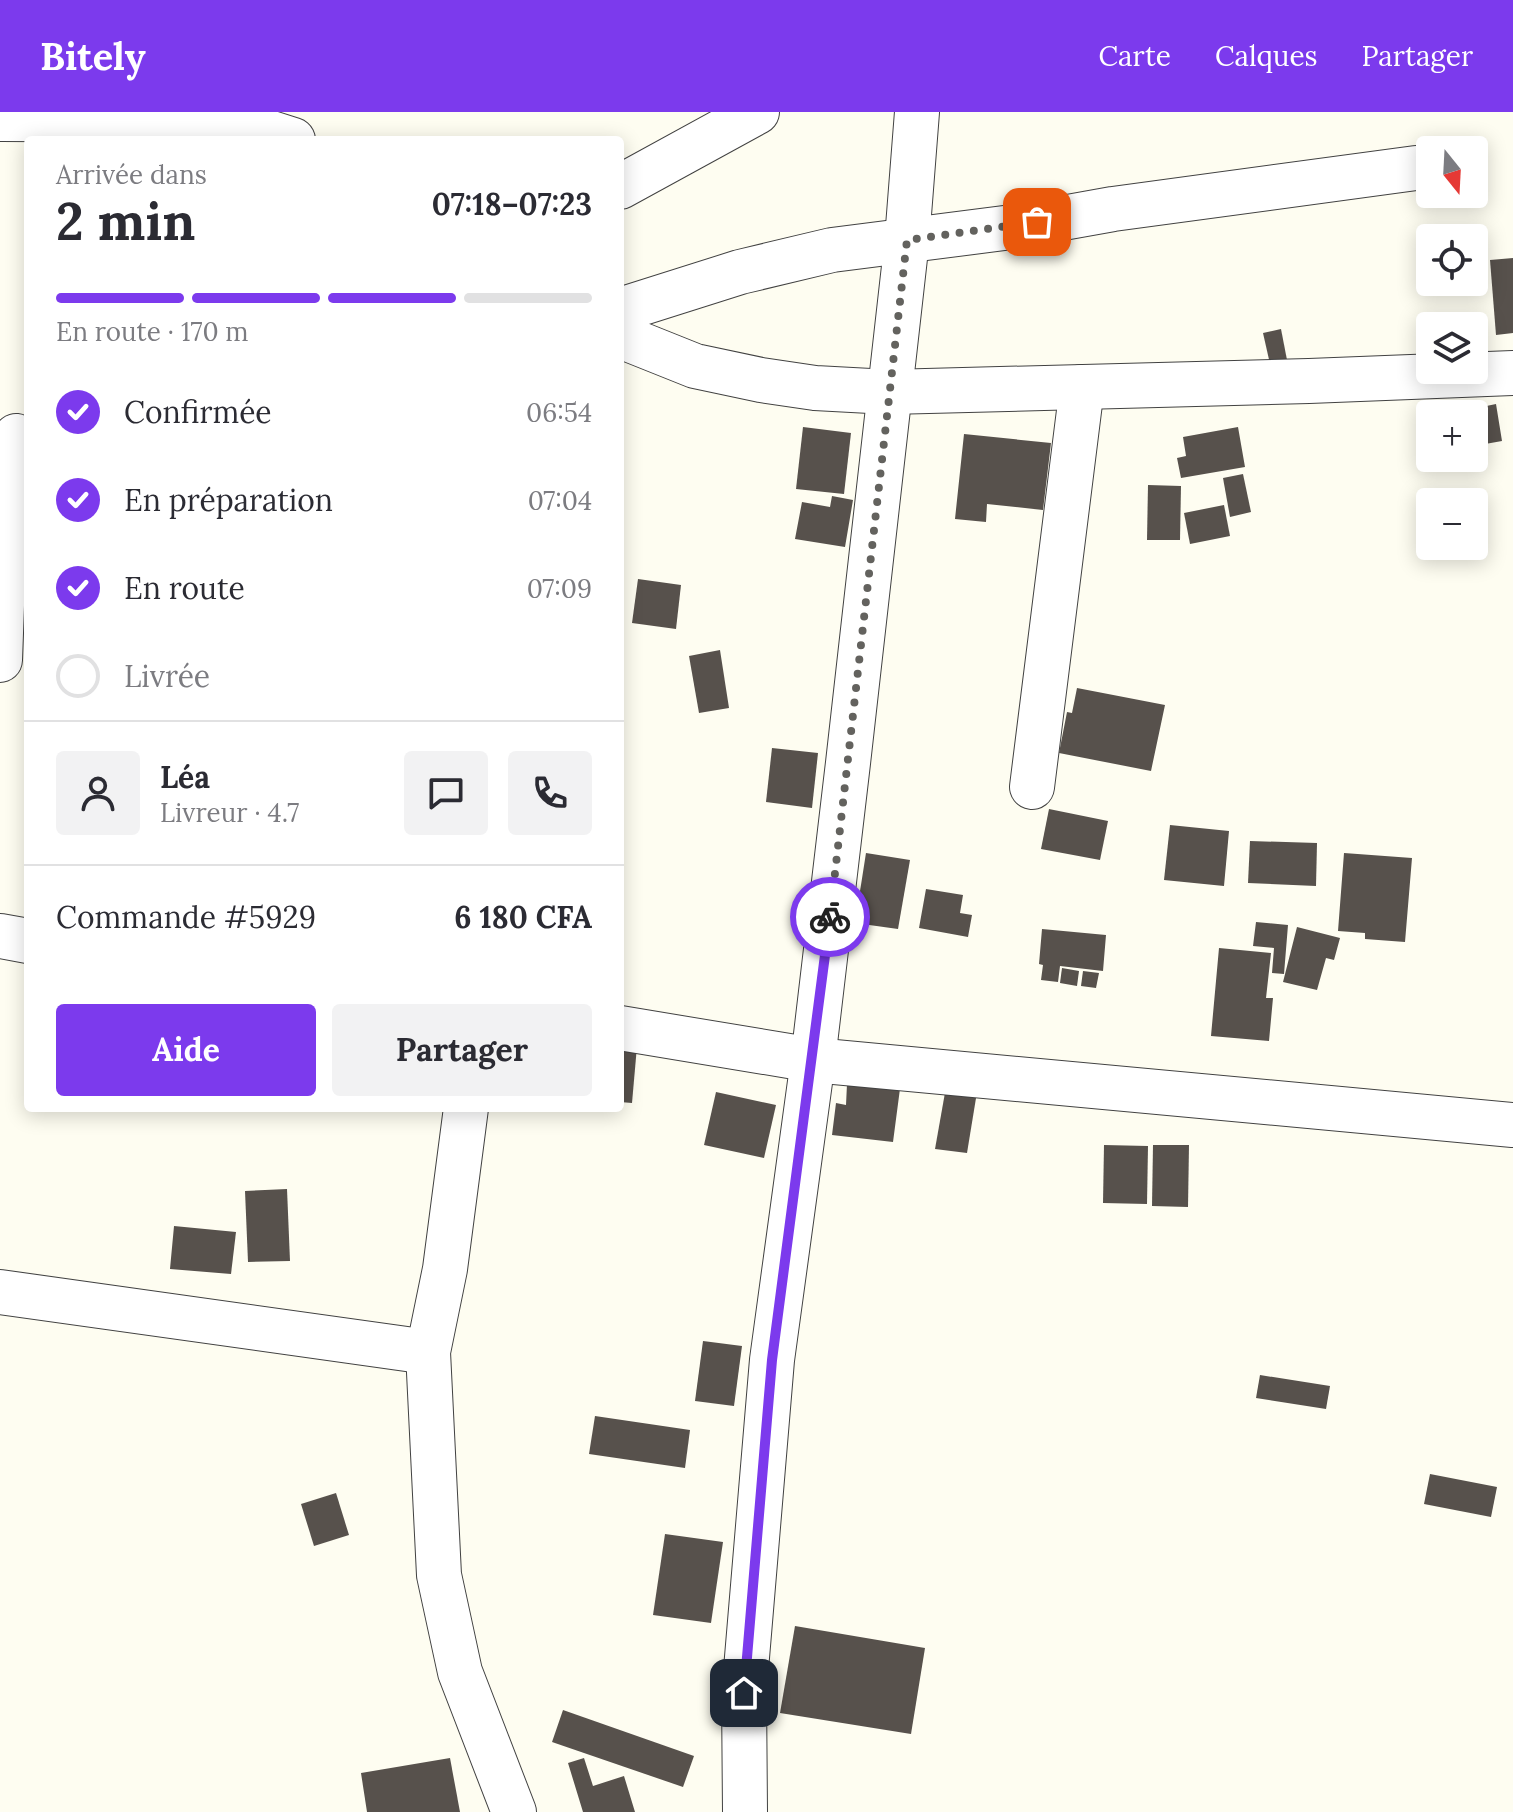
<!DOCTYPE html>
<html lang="fr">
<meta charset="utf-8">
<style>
:root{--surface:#fff;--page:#f2f2f3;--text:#2b2b33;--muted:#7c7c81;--line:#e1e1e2;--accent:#7c3aed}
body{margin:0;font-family:Lora,serif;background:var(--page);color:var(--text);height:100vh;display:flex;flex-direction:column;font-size:30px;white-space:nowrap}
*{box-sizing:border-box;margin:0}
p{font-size:26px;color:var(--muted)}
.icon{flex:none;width:44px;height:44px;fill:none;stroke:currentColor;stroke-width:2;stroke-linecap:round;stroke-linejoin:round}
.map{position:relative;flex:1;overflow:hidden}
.side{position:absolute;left:24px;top:24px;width:600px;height:976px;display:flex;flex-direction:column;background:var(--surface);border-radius:8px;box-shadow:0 4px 20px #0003}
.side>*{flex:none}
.needle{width:52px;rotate:162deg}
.fabs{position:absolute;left:1416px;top:24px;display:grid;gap:16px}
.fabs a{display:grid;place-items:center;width:72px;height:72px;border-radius:8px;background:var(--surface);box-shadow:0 4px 20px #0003;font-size:40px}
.pin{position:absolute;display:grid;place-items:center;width:68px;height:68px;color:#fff;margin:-34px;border-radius:16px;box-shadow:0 4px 12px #0006}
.courier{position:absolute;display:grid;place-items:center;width:80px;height:80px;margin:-40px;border:6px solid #7c3aed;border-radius:50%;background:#fff;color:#222;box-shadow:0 2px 10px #0007}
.headline em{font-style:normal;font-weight:800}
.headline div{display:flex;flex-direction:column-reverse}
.headline{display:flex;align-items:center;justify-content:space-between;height:136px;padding:0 32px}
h1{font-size:52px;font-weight:800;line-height:60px}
.bar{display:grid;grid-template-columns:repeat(4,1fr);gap:12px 8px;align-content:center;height:96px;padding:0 32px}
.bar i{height:10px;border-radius:6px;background:var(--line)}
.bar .selected{background:var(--accent)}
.bar p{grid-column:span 4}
.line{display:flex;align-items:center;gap:20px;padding:0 32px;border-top:2px solid var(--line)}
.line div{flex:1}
.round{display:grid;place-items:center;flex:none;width:84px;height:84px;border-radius:8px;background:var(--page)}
ol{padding:0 32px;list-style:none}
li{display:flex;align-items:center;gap:24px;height:88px}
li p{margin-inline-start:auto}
li .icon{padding:8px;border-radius:50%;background:var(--accent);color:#fff;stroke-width:4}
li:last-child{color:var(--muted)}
li i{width:44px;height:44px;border:4px solid var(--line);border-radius:50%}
.button{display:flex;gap:16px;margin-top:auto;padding:16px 32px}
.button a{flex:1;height:92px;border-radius:8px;background:var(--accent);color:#fff;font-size:32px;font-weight:800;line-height:92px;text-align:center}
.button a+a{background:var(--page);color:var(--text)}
header{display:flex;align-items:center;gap:48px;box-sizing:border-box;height:112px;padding:0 40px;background:var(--accent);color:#fff}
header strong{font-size:38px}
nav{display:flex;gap:44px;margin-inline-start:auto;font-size:28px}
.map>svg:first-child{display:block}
</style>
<header>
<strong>Bitely</strong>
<nav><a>Carte</a><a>Calques</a><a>Partager</a></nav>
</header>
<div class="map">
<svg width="1513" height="1700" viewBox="0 0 1513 1700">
<rect width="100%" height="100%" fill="#fefdf1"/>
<g fill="#57514c">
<path d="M1513,146V221L1496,223L1490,148Z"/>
<path d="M1281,217L1287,248L1270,252L1263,221Z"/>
<path d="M1496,292L1502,329L1474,334V302H1448Z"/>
<path d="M803,315L851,321L844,382L796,377Z"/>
<path d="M1238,315L1245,355L1181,366L1177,346L1186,344L1183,325Z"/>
<path d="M964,322L1051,331L1043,398L987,392L986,410L955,407Z"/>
<path d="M1243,362L1251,400L1230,405L1223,366Z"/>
<path d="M1148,373L1181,374L1180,428H1147Z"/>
<path d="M832,384L853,388L845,435L795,427L802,390L830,395Z"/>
<path d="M1224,393L1230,424L1190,432L1184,401Z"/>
<path d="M638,467L681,473L676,517L632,511Z"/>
<path d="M720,538L729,596L699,601L689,544Z"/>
<path d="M1077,576L1165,593L1151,659L1059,641L1067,600L1072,601Z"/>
<path d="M772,636L818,641L812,696L766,690Z"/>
<path d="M1049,697L1108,709L1100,748L1041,737Z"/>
<path d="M1170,713L1229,719L1224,774L1164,768Z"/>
<path d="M1250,729L1317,731L1316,774L1248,771Z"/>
<path d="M866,741L910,748L898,817L855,811Z"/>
<path d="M1344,741L1412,746L1405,830L1365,827V821L1338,819Z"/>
<path d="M926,777L963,783L960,801L972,803L968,825L919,816Z"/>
<path d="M1256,810L1288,813L1284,862L1272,861L1274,836L1253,834Z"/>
<path d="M1297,815L1340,826L1334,848L1326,846L1317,878L1283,870Z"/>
<path d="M1042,817L1106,823L1103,859L1060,854L1058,870L1041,868L1043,853L1039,852Z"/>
<path d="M1219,836L1271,841L1266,886H1273L1269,929L1211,924Z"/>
<path d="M1062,856L1079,859L1077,874L1060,871Z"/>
<path d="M1083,859L1099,861L1096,876L1081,874Z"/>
<path d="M620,932L637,934L632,991L620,990Z"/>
<path d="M901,969L893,1030L832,1023L836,991L846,993L847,972Z"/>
<path d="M946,975L977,980L967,1041L935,1037Z"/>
<path d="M716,980L776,993L764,1046L704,1033Z"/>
<path d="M1104,1033L1148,1034L1147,1092L1103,1091Z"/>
<path d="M1153,1033H1189L1188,1095L1152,1094Z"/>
<path d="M287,1077L290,1149L248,1150L245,1079Z"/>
<path d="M174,1114L236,1120L231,1162L170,1157Z"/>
<path d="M703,1229L742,1234L734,1294L695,1289Z"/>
<path d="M1260,1263L1330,1274L1326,1297L1256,1286Z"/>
<path d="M595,1304L690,1318L685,1356L589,1342Z"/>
<path d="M1430,1362L1497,1375L1491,1405L1424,1392Z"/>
<path d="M336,1381L349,1423L314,1434L301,1392Z"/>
<path d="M665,1422L723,1430L711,1511L653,1503Z"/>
<path d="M795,1514L925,1536L911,1622L780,1601Z"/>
<path d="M563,1598L694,1644L683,1675L552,1630Z"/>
<path d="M450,1646L460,1700H367L361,1661Z"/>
<path d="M584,1646L593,1674L624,1664L635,1700H583L568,1651Z"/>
</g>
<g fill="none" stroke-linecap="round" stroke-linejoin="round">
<g stroke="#424242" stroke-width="46">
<g id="minor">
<path d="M0,7L231,8L293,28"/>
<path d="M620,75L757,0"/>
<path d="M620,198L740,160L832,138L1012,115L1113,97L1416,56"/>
<path d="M620,224L695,254L761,268L815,276L889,280L1309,269L1513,261"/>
<path d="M0,548L4,439L16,324"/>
<path d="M1032,675L1082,275"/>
<path d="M0,824L28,829"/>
<path d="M620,916L813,948L1513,1013"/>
<path d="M466,996L445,1157L428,1240L439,1463L460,1560L514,1700"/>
<path d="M0,1180L428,1240"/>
<path d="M745,1700L744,1581L772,1248L813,948L848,651L907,128L917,0"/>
</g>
</g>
<use href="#minor" stroke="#fff" stroke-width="44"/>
</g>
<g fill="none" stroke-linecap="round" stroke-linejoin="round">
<path stroke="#63625e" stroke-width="8" stroke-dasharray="0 14.4" d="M830,805L907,128L1037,110"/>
<path stroke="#7c3aed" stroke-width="10" d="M744,1581L772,1248L830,805"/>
</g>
</svg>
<div class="fabs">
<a><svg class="needle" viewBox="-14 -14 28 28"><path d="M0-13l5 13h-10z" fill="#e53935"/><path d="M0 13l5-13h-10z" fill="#7c7c81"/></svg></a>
<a><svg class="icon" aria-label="locate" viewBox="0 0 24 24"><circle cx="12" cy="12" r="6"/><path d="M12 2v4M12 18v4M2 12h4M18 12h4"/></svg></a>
<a><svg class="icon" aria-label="layers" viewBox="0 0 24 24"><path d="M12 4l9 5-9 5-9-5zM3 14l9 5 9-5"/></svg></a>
<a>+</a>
<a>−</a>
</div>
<div class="pin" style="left:1037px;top:110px;background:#ea580c"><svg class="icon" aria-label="bag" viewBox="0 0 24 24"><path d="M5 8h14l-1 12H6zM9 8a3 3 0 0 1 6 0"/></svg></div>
<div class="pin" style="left:744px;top:1581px;background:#1f2937"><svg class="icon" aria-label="home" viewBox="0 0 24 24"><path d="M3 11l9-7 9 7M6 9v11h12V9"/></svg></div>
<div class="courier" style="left:830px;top:805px"><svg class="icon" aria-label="bike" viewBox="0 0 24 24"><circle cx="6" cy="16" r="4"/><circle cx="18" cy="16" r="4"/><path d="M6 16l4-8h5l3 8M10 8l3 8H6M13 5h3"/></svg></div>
<section class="side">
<div class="headline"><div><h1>2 min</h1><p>Arrivée dans</p></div><em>07:18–07:23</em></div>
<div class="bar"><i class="selected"></i><i class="selected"></i><i class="selected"></i><i></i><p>En route · 170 m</p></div>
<ol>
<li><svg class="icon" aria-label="check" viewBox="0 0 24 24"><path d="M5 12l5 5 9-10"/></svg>Confirmée<p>06:54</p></li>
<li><svg class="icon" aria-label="check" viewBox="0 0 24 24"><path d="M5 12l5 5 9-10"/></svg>En préparation<p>07:04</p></li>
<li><svg class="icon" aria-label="check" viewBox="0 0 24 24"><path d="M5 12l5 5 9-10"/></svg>En route<p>07:09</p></li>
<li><i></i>Livrée</li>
</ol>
<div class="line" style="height:144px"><a class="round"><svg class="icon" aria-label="person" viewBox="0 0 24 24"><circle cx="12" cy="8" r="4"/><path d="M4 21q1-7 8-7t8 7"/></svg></a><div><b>Léa</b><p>Livreur · 4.7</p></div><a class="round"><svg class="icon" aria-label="chat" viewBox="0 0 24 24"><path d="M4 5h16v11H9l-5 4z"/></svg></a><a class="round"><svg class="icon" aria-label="phone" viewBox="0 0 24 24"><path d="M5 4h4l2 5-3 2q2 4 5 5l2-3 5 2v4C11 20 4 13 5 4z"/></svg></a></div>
<div class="line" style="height:104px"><div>Commande #5929</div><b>6 180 CFA</b></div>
<div class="button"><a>Aide</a><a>Partager</a></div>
</section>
</div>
